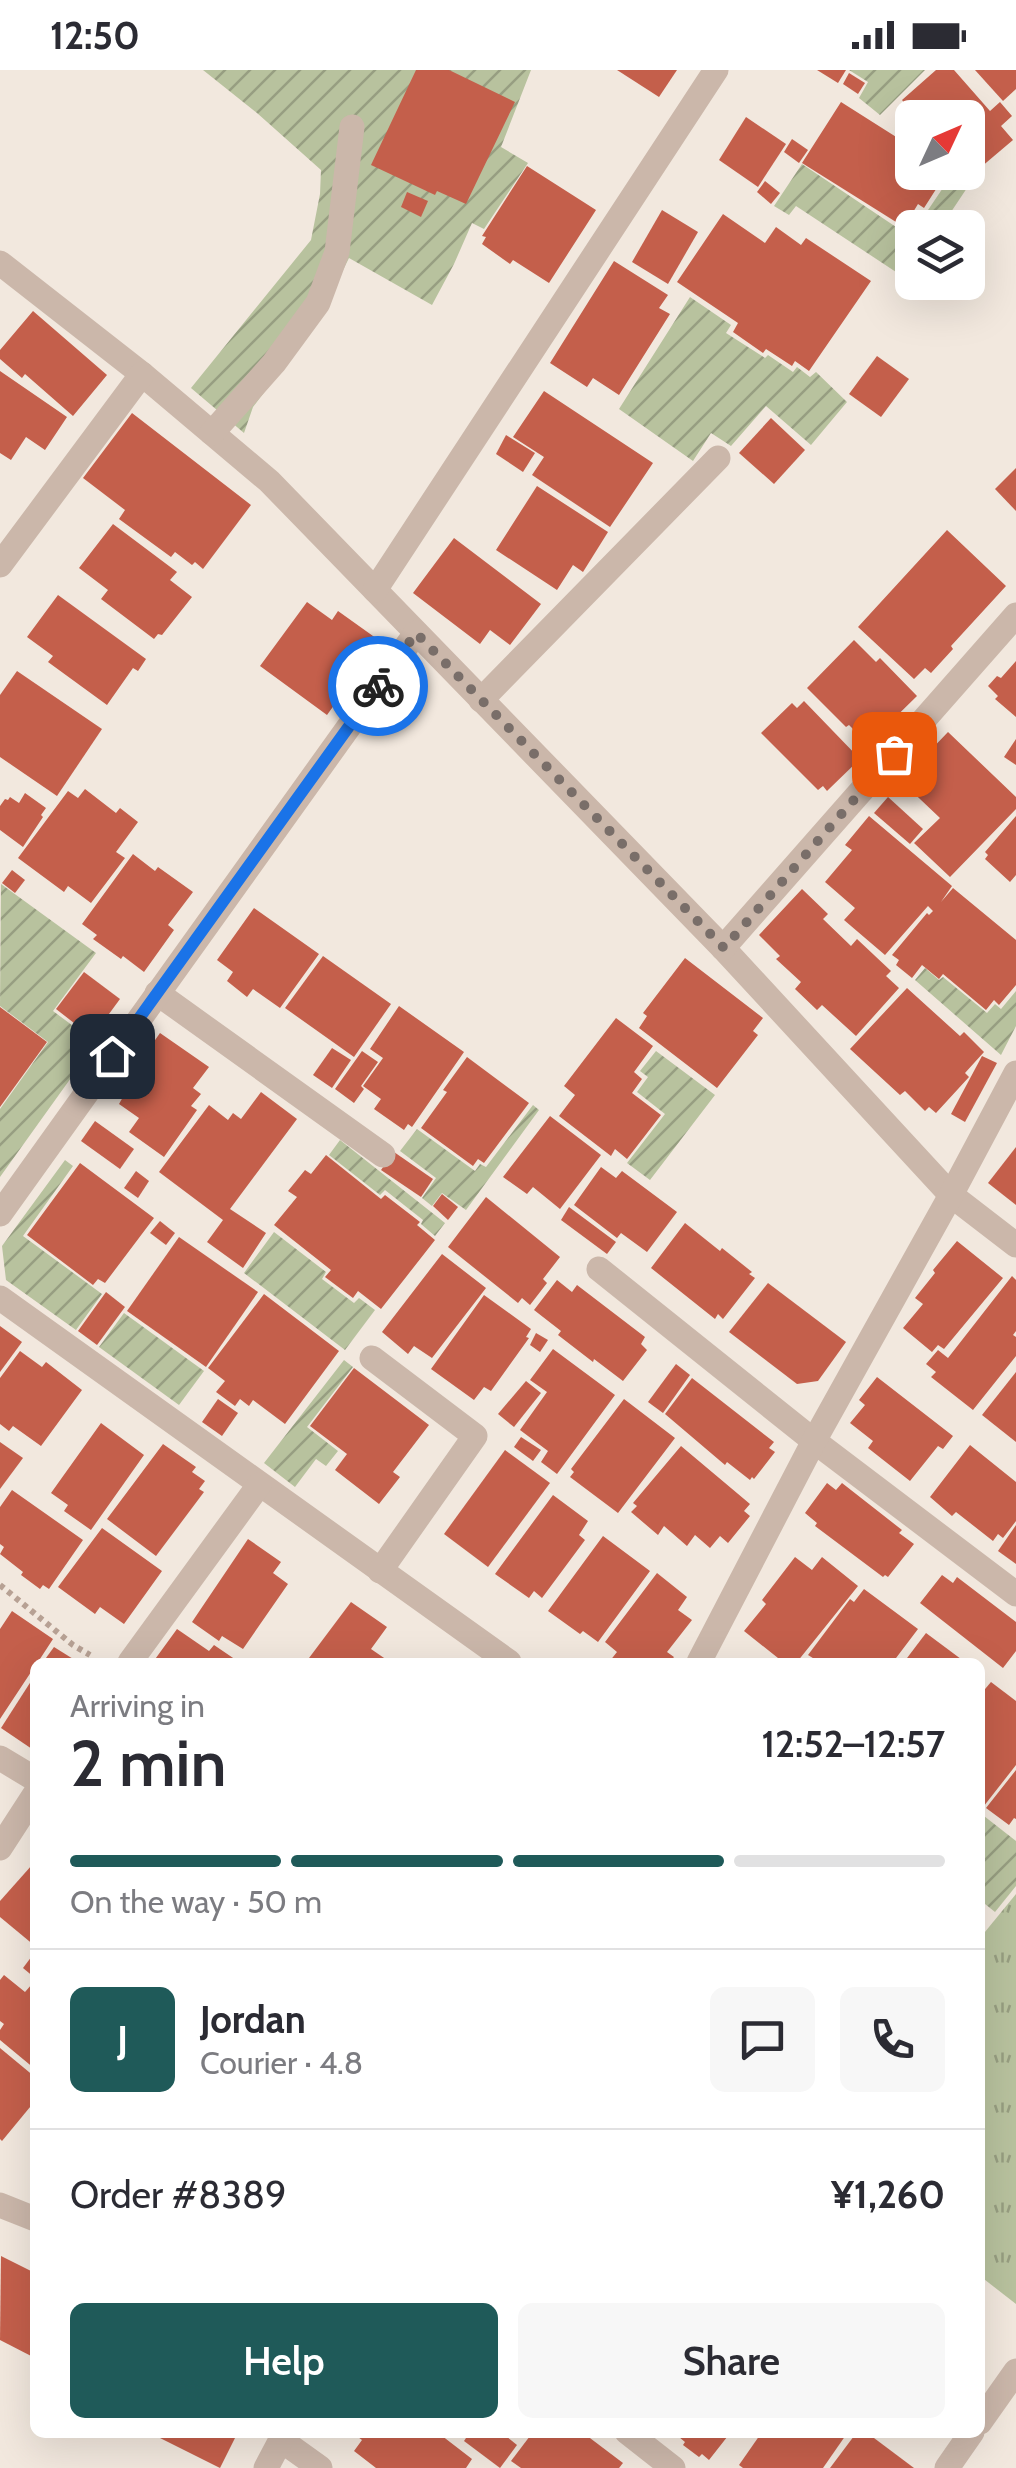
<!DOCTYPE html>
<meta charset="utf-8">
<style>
:root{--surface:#fff;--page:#f7f7f7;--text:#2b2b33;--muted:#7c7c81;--line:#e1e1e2;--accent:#1f5a59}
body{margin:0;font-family:Cabin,sans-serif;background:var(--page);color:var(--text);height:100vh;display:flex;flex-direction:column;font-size:38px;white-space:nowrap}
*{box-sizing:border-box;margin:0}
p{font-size:32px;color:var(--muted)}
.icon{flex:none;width:55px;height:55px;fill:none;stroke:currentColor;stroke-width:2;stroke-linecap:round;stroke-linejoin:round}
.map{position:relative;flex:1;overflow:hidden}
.panel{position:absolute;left:30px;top:1588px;width:955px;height:780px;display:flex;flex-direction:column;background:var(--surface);border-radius:15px;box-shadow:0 10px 40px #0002}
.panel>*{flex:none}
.needle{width:65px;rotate:46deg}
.fabs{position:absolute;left:895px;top:30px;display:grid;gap:20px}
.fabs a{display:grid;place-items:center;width:90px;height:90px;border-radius:15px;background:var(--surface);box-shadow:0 10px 40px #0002;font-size:50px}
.pin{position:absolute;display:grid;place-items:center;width:85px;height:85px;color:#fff;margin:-42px;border-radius:20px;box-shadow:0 5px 15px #0006}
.courier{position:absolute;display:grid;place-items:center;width:100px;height:100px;margin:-50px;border:8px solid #1a73e8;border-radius:50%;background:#fff;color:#222;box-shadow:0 2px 12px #0007}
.overview em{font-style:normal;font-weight:600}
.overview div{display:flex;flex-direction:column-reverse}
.overview{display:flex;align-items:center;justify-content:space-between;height:170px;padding:0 40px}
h1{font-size:65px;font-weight:600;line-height:75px}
.bar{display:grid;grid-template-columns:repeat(4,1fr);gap:15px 10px;align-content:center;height:120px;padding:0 40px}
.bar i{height:12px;border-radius:8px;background:var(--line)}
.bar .active{background:var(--accent)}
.bar p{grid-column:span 4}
.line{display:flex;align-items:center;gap:25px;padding:0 40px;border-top:2px solid var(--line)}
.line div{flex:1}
.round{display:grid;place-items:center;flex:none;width:105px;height:105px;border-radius:15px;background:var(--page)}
.cta{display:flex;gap:20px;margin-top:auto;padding:20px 40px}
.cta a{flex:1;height:115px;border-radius:15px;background:var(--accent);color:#fff;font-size:40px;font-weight:600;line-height:115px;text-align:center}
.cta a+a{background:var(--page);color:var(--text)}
.status{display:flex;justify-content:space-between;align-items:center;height:70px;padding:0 50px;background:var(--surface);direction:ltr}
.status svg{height:28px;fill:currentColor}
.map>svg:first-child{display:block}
</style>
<div class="status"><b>12:50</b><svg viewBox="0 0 49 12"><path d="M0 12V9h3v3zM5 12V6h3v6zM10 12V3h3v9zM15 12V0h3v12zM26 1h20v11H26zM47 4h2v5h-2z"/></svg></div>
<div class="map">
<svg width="1016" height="2398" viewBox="0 0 1016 2398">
<defs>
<pattern id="grass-tufts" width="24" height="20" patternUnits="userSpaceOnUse" patternTransform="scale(2.5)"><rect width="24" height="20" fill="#b8c29e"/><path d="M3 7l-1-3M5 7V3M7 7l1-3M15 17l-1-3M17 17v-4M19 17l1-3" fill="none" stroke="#979e81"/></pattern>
<pattern id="garden-furrows" width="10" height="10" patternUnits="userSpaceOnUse" patternTransform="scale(2.5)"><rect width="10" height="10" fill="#b8c29e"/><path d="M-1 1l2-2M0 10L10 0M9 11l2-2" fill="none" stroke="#979e81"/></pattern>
</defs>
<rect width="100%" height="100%" fill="#f2e8de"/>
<path fill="url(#grass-tufts)" d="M1016,1824V2234L980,2206V1868Z"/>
<g fill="url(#garden-furrows)">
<path d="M203,0H531L501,77L528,93L484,159L472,153L454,194L432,235L349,188L316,254L253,337L244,363L191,318L311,170L320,124L321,100L257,43Z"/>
<path d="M849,0H925L880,45L859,28L868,12Z"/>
<path d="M802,94L905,163L921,141L926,143L953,103H958L971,112L941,157L912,158V192L896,202L796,136L789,145L774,136Z"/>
<path d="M690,227L731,255L726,263L765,288L768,285L793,302L797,297L810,307L816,302L847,332L811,375L766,336L731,376L711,363L693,391L619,339Z"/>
<path d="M1,814L96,883L53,941L96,973L0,1107V1039L48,972L0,936Z"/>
<path d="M925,898L939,910L943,907L987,943L995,934L1001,939L1016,921V956L1001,985L915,910Z"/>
<path d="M656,981L715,1025L650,1110L627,1093L665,1044L637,1022L648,1007L640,1001Z"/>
<path d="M533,1035L539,1040L466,1140L442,1123L432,1136L422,1128L436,1108L400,1081L417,1059L475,1101L480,1094L486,1097Z"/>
<path d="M340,1070L445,1153L435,1166L421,1154L423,1150L385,1120L380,1125L329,1085Z"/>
<path d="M65,1090L73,1096L23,1166L102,1224L76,1260L6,1210L2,1176Z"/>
<path d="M274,1162L326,1202L322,1209L354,1233L359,1228L375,1240L345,1280L244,1203Z"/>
<path d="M124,1243L204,1301L179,1335L99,1277Z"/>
<path d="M344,1290L353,1297L307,1357L338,1381L326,1396L316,1389L295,1417L264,1393Z"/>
<path d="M984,1746L1016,1771V1816L995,1842L980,1830V1751Z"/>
</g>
<g fill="#c45f4b">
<path d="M416,0H449L515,32L466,134L437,121L435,125L371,95Z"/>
<path d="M617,0H677L659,27Z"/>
<path d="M817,0H846L838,13Z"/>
<path d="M936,0H954L990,41L1000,32L1012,46L1001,56L1013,70L974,103L968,96V48H917L902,30Z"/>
<path d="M975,0H1016V19L1003,31Z"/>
<path d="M849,3L865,13L858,24L843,14Z"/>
<path d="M841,32L912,77V102H947L924,138L918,134L904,157L802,93Z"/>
<path d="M746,47L786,74L758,117L719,90Z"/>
<path d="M792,69L808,80L799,93L784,82Z"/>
<path d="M527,96L596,140L549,213L513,190L510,194L482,174L486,167L482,166Z"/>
<path d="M765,111L780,123L771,134L757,122Z"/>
<path d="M407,122L428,131L421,147L401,137Z"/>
<path d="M662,140L698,162L668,214L632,192Z"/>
<path d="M723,144L765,173L776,157L801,175L806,168L871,211L809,301L795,291L792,296L766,279L763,283L733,262L738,253L677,212Z"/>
<path d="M614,191L668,225L659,238L670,244L619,325L593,308L587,317L550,293Z"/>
<path d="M33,241L107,305L73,346L25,304L22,308L0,289V280Z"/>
<path d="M877,286L909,309L881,347L849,324Z"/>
<path d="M0,301L67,347L45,380L26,367L11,390L0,383Z"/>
<path d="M544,321L653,393L610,457L532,405L544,387L513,367Z"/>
<path d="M132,343L251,435L203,499L195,492L192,495L175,482L171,487L119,449L125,440L83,408Z"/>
<path d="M771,348L805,380L774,414L739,383Z"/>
<path d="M506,365L535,383L523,402L496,384Z"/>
<path d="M1016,398V441L995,419Z"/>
<path d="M537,416L608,462L583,502L573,495L557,520L496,480Z"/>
<path d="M113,454L177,502L170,510L192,527L162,565L158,564L154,569L101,529L108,520L79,498Z"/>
<path d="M947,460L1006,516L951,576L953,579L931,603L925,598L914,609L858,557Z"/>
<path d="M454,468L541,534L510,575L490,560L480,574L413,523Z"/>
<path d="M58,525L146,589L138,601L133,598L107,635L48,592L53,586L27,567Z"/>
<path d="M307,532L332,550L338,541L380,571L327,645L260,596Z"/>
<path d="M854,570L876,592L880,588L917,626L868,674L849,655L846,657L807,618Z"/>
<path d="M1016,591V647L995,629L998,626L988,616L997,606L1001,608Z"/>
<path d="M17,601L102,659L57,726L0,687V625Z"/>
<path d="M804,631L860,689L827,721L823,716L818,720L761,663L792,633L797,638Z"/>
<path d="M948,662L1016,727V739L950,807L914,773L940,748L901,711Z"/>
<path d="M1016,669V695L1004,687Z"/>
<path d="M85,719L116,743L120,738L138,752L116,782L125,788L91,833L68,816L64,822L18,788L68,721L78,728Z"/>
<path d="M25,723L46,738L41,745L43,747L23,777L0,760V736L5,729L8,730L10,727L19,733Z"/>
<path d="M888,727L923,759L910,774L874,743Z"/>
<path d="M869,746L952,816L941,832L953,818L1016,870V915L999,935L994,930L986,940L943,904L939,909L922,895L912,908L896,895L899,890L892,885L927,843L929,845L933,841L928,836L885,885L844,850L855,838L825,812L852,780L845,775Z"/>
<path d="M1016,746V805L1010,812L985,789L988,785L985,782Z"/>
<path d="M133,784L155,801L158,797L193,822L168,855L174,860L144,902L123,886L121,889L93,869L97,865L82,854Z"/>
<path d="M12,800L25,810L15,823L2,813Z"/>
<path d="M802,819L828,844L823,849L851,876L857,869L891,901L886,906L899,918L856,966L822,935L817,940L795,919L801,912L776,889L780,886L759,865Z"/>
<path d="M254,838L319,884L280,938L253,919L247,927L227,911L233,902L217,890Z"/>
<path d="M323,886L391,934L354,987L285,938Z"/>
<path d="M685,888L763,948L753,961L758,965L717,1018L639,958L647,946L643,943Z"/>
<path d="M84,902L120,929L92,967L56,939Z"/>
<path d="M907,918L960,966L964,962L984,982L965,1003L969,1007L936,1043L929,1037L925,1041L905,1021L900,1025L850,979Z"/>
<path d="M399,936L464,982L412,1057L408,1054L404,1060L374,1039L381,1029L363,1016L383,988L370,979Z"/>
<path d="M0,937L47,972L0,1037Z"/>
<path d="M616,948L653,976L634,1002L642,1009L632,1023L661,1045L627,1089L615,1079L611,1086L559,1046L575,1025L564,1016Z"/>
<path d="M160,963L209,997L193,1018L201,1024L191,1036L197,1040L164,1087L129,1062L139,1048L119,1034L123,1027L118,1023Z"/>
<path d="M332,978L351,990L332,1018L313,1005Z"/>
<path d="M362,981L378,992L361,1016L364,1019L354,1033L335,1019Z"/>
<path d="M982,986L997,993L965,1052L951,1044Z"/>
<path d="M467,987L529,1033L484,1093L478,1089L473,1096L421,1058L447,1022L443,1020Z"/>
<path d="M261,1022L297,1049L230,1139L266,1163L243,1198L207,1172L223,1150L159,1102L209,1035L228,1050L233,1043L241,1049Z"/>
<path d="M550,1046L601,1085L560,1139L533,1117L527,1124L503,1107Z"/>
<path d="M95,1051L134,1079L120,1099L81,1071Z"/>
<path d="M1016,1077V1135L988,1113Z"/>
<path d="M394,1082L433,1109L421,1127L381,1100Z"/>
<path d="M326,1085L381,1129L385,1125L420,1152L417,1155L435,1170L381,1239L358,1221L353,1228L325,1207L331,1200L274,1155L297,1127L288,1121L305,1100L311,1104Z"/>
<path d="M80,1093L154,1148L105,1213L98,1209L93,1215L27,1165Z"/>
<path d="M601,1097L616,1108L622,1101L677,1142L647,1182L621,1163L617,1168L574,1135Z"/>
<path d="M136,1101L149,1111L138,1128L124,1118Z"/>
<path d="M442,1124L458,1137L448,1150L433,1136Z"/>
<path d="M486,1127L560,1187L543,1209L547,1213L530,1235L522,1228L518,1233L448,1177Z"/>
<path d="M569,1137L616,1172L607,1184L561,1150Z"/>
<path d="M160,1151L175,1163L166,1175L150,1163Z"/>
<path d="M685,1153L720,1181L722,1178L752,1202L749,1204L755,1208L723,1249L718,1244L715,1249L651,1198Z"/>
<path d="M179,1167L258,1222L206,1297L127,1241Z"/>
<path d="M957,1171L1003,1208L944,1279L938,1275L932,1282L903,1258L923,1234L915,1228L935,1203L933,1200Z"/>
<path d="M442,1184L486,1218L432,1288L414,1276L408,1284L382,1262Z"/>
<path d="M1012,1206L1016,1210V1261L1013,1265L1016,1267V1286L973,1340L931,1307L936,1302L926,1294L938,1280L948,1288Z"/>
<path d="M557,1210L572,1222L577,1215L645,1267L641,1274L647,1280L623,1311L594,1289L593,1292L558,1265L561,1261L534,1240Z"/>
<path d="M768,1213L846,1272L818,1311L797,1314L729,1262Z"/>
<path d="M106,1222L125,1237L97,1275L78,1261Z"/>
<path d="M264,1224L339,1281L285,1354L253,1330L249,1336L240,1329L235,1336L216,1322L225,1311L208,1298Z"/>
<path d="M484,1225L531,1259L526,1267L529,1268L491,1321L484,1317L474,1330L431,1299Z"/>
<path d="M0,1256L22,1272L0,1302Z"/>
<path d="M536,1263L548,1270L540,1282L530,1275Z"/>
<path d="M553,1279L615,1325L557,1404L541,1392L548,1381L520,1360L547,1322L530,1310Z"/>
<path d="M20,1281L42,1297L46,1292L82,1320L41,1376L13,1356L9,1361L0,1354V1308Z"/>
<path d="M676,1294L690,1305L663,1343L648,1332Z"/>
<path d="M354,1298L429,1355L393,1402L400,1407L379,1434L335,1400L347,1384L310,1356Z"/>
<path d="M1016,1302V1372L982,1345Z"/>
<path d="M877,1307L953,1366L943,1379L938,1376L910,1411L868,1378L873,1371L850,1353L865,1335L859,1330Z"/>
<path d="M692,1308L774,1372L769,1378L775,1382L754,1409L752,1407L750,1410L727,1392L725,1395L665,1344Z"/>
<path d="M526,1311L541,1323L514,1357L498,1344Z"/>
<path d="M218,1329L238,1343L222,1366L202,1352Z"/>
<path d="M624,1329L675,1368L618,1443L570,1407L574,1402L571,1399Z"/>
<path d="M101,1353L144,1385L91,1460L64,1441L68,1435L51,1423Z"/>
<path d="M521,1367L541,1380L533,1391L514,1377Z"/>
<path d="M0,1372L23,1388L0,1419Z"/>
<path d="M163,1374L196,1397L192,1402L205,1411L199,1419L204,1422L156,1486L107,1449Z"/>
<path d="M970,1375L1016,1412V1451L1003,1468L998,1464L993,1471L956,1442L952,1446L930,1427Z"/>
<path d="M681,1376L750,1434L744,1441L750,1446L728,1473L720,1466L710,1478L695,1465L687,1476L664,1456L658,1465L631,1442L637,1436L633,1433Z"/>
<path d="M505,1380L550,1413L488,1497L444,1464Z"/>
<path d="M827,1413L836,1420L842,1413L902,1460L899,1463L914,1474L888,1507L885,1505L883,1507L815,1456L817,1453L805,1443Z"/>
<path d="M12,1420L83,1470L49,1519L43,1515L40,1519L21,1505L23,1502L0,1484L4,1477L0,1474V1437Z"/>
<path d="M553,1425L588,1451L579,1465L585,1470L542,1528L534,1521L529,1528L495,1504Z"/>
<path d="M1016,1455V1494L998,1481Z"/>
<path d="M102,1458L162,1501L124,1554L100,1537L95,1544L58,1517Z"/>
<path d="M603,1466L650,1501L598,1572L583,1561L580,1564L548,1541Z"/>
<path d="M248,1469L281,1492L273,1503L288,1514L243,1579L222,1566L219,1571L192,1552Z"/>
<path d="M795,1487L812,1500L822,1487L858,1516L797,1592H783L744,1561L766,1534L762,1530Z"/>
<path d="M657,1503L687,1527L678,1540L692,1550L667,1582L674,1587L670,1592H609L617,1582L605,1572Z"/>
<path d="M942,1505L953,1513L957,1507L1016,1552V1581L1003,1598L920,1533Z"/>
<path d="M864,1519L918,1559L893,1592H814L816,1590L808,1585L850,1529L854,1532Z"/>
<path d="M351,1532L387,1557L371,1579L387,1590L385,1592H306Z"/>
<path d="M12,1541L53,1569L38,1592H35V1596L0,1649V1559Z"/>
<path d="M177,1559L209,1581L214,1575L239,1592H153Z"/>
<path d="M926,1563L965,1592H904Z"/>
<path d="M54,1577L78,1592H43Z"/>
<path d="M35,1605V1674L32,1679L1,1658Z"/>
<path d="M991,1612L1016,1631V1695L980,1741V1625Z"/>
<path d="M1016,1700V1749L1014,1748L1009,1755L986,1738Z"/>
<path d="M32,1795L35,1797V1876L0,1847V1831Z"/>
<path d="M35,1882V1908L23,1898Z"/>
<path d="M4,1905L25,1922L32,1914L35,1917V1999L0,1970V1960L4,1954L0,1951V1910Z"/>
<path d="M0,1978L35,2007V2031L2,2071L0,2069Z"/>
<path d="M1,2186L35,2203V2288L0,2270Z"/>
<path d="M148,2362H238L220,2398Z"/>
<path d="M351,2362H437L472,2389L466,2398H376L354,2381L362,2370Z"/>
<path d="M470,2362H501L517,2375L500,2398L464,2371Z"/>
<path d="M533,2362H582L623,2393L619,2398H521L511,2391Z"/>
<path d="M673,2362H731L709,2390L702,2384L699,2387L683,2375L685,2372Z"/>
<path d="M762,2362H848L823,2398H743L739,2395Z"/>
<path d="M857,2362H866L914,2398H830Z"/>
</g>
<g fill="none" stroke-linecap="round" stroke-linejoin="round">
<path stroke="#b7a194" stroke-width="6" stroke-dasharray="5 5" stroke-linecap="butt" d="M0,1515L73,1575L90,1585"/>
<g stroke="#cbb7aa" stroke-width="25">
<path d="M0,193L142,304L269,411L723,878L951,1125L1016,1175"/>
<path d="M212,363L274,293L318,233L337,182L352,57"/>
<path d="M0,495L142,304"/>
<path d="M375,520L716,0"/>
<path d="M481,630L718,388"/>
<path d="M723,878L1016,545"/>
<path d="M157,923L383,1085"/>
<path d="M0,1144L416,563"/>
<path d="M599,1199L814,1371L1016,1524"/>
<path d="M0,1228L509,1592"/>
<path d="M372,1288L475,1366L380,1501"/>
<path d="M130,1592L259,1415"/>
<path d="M699,1592L814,1371L951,1125L1016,1003"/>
<path d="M0,1688L35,1709"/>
<path d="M0,1778L35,1724"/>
<path d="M0,2135L35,2149"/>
<path d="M980,2352L1016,2301"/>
<path d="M627,2362L673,2398"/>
<path d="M281,2370L320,2398"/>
<path d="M266,2398L285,2362"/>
<path d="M947,2398L972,2362"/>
</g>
</g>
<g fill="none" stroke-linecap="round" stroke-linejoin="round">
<path stroke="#796e69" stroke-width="10" stroke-dasharray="0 18" d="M378,616L416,563L724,878L894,684"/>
<path stroke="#1a73e8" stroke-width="12" d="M112,986L378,616"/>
</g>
</svg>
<div class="fabs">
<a><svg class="needle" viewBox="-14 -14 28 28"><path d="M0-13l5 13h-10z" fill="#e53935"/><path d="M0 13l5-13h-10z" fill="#7c7c81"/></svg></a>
<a><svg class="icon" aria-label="layers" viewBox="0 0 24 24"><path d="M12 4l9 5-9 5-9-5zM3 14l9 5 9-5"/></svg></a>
</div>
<div class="pin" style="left:894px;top:684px;background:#ea580c"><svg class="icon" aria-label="bag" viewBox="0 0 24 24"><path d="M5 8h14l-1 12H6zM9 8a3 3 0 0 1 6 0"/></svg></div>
<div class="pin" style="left:112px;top:986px;background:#1f2937"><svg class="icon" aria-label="home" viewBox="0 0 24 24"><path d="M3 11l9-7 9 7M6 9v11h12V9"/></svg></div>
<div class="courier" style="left:378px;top:616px"><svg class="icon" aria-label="bike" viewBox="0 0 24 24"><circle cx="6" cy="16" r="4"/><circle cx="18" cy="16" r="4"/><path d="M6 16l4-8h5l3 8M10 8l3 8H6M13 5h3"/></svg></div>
<section class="panel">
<div class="overview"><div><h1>2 min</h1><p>Arriving in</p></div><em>12:52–12:57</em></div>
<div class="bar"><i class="active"></i><i class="active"></i><i class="active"></i><i></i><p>On the way · 50 m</p></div>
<div class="line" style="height:180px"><b class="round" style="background:var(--accent);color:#fff">J</b><div><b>Jordan</b><p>Courier · 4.8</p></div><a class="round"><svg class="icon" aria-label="chat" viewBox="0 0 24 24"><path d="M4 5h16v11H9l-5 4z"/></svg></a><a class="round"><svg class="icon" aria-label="phone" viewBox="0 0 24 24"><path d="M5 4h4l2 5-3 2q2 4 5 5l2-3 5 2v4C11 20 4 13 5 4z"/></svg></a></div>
<div class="line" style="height:130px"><div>Order #8389</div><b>¥1,260</b></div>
<div class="cta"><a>Help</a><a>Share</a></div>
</section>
</div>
